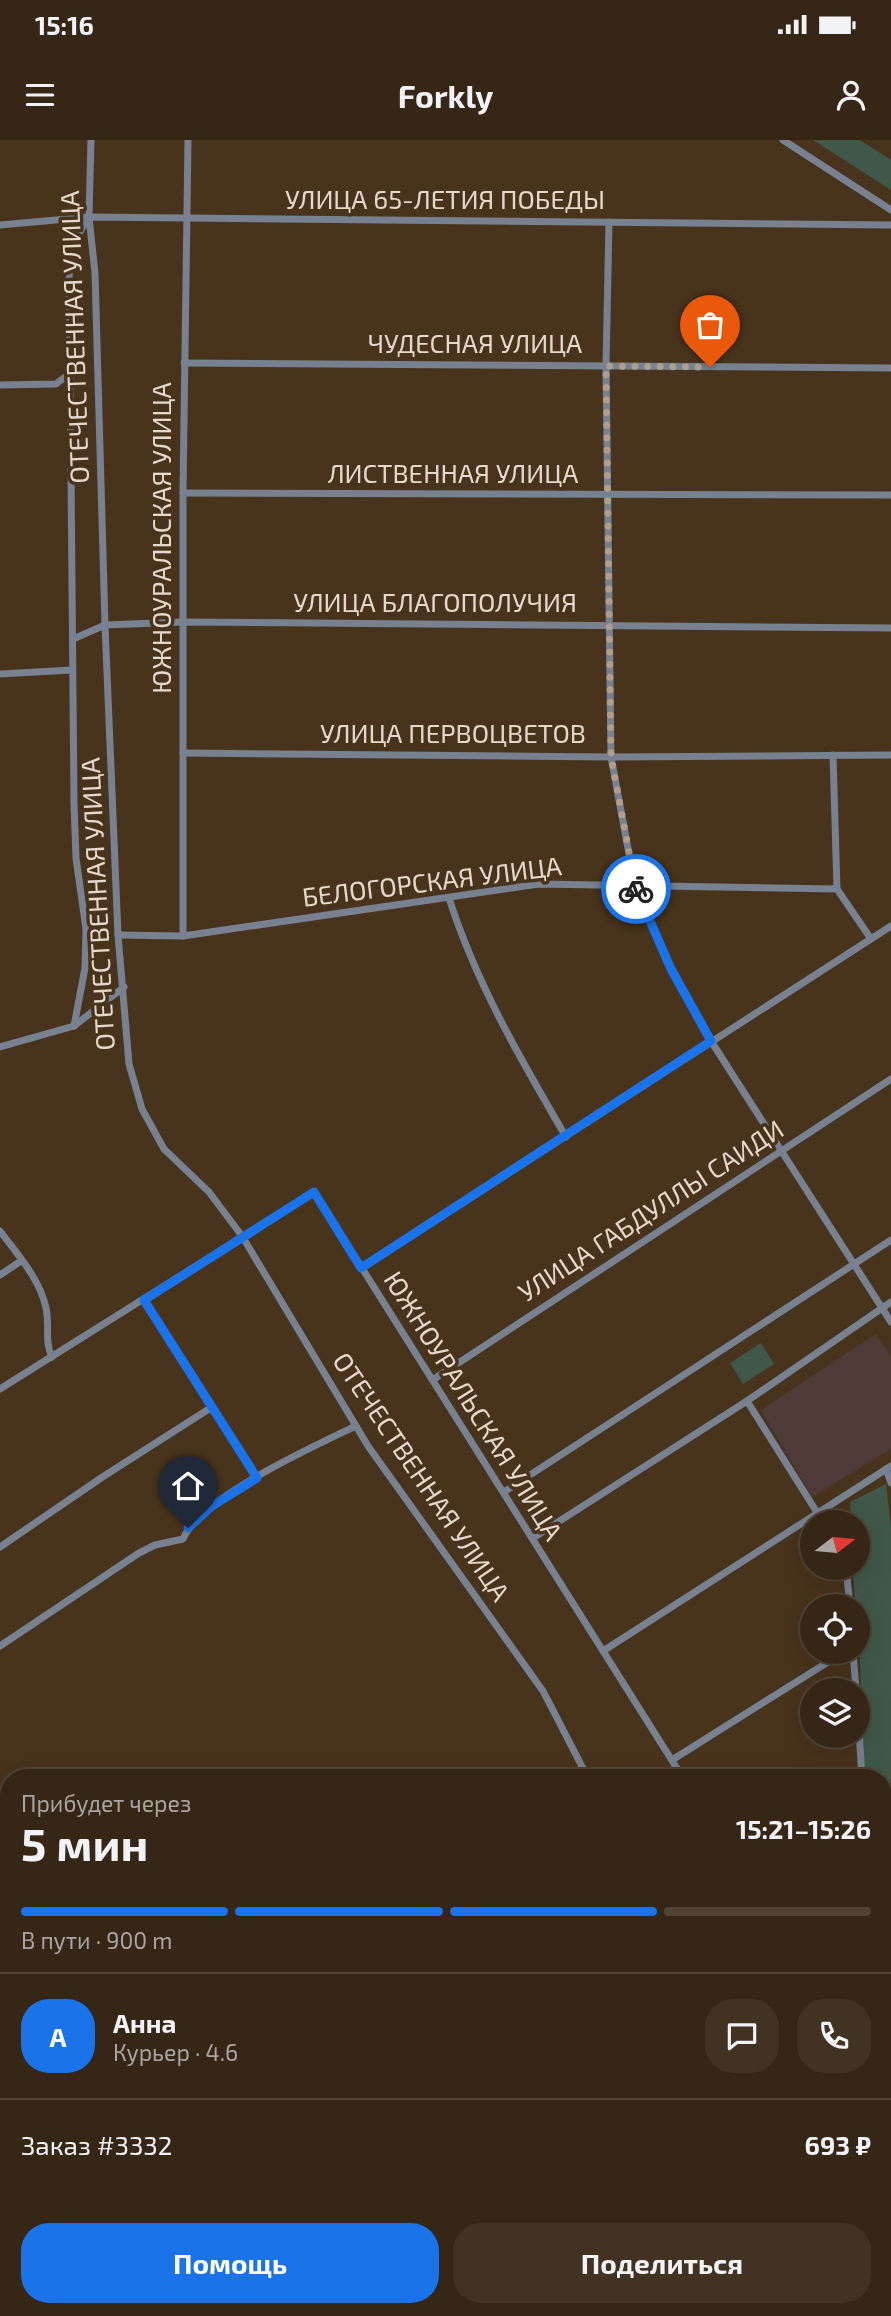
<!DOCTYPE html>
<html lang="ru">
<meta charset="utf-8">
<style>
:root{--surface:#362615;--page:#413222;--text:#f1f3f6;--muted:#aaa5a0;--line:#504334;--accent:#1a73e8}
body{margin:0;font-family:"Exo 2",sans-serif;background:var(--page);color:var(--text);height:100vh;display:flex;flex-direction:column;font-size:26px;white-space:nowrap}
*{box-sizing:border-box;margin:0}
p{font-size:23px;color:var(--muted)}
.icon{flex:none;width:38px;height:38px;fill:none;stroke:currentColor;stroke-width:2;stroke-linecap:round;stroke-linejoin:round}
.map{position:relative;flex:1;overflow:hidden}
.side{position:absolute;left:0px;top:1629px;width:892px;height:548px;display:flex;flex-direction:column;background:var(--surface);border-radius:28px 28px 0 0;box-shadow:0 7px 28px #0002,0 0 0 2px var(--line)}
.side>*{flex:none}
.needle{width:46px;rotate:74deg}
.tools{position:absolute;left:800px;top:1370px;display:grid;gap:14px}
.tools a{display:grid;place-items:center;width:70px;height:70px;border-radius:50%;background:var(--surface);box-shadow:0 7px 28px #0002,0 0 0 2px var(--line);font-size:35px}
.pin{position:absolute;display:grid;place-items:center;width:60px;height:60px;color:#fff;margin:-72px -30px;border-radius:50% 50% 50% 0;rotate:-45deg;box-shadow:0 0 7px #0007}
.pin .icon{rotate:45deg}
.courier{position:absolute;display:grid;place-items:center;width:70px;height:70px;margin:-35px;border:5px solid #1a73e8;border-radius:50%;background:#fff;color:#222;box-shadow:0 2px 9px #0007}
.headline em{font-style:normal;font-weight:700}
.headline div{display:flex;flex-direction:column-reverse}
.headline{display:flex;align-items:center;justify-content:space-between;height:119px;padding:0 21px}
h1{font-size:46px;font-weight:700;line-height:52px}
.bar{display:grid;grid-template-columns:repeat(4,1fr);gap:10px 7px;align-content:center;height:84px;padding:0 21px}
.bar i{height:9px;border-radius:5px;background:var(--line)}
.bar .active{background:var(--accent)}
.bar p{grid-column:span 4}
.line{display:flex;align-items:center;gap:18px;padding:0 21px;border-top:2px solid var(--line)}
.line div{flex:1}
.round{display:grid;place-items:center;flex:none;width:74px;height:74px;border-radius:28px;background:var(--page)}
.button{display:flex;gap:14px;margin-top:auto;padding:14px 21px}
.button a{flex:1;height:80px;border-radius:28px;background:var(--accent);color:#fff;font-size:28px;font-weight:700;line-height:80px;text-align:center}
.button a+a{background:var(--page);color:var(--text)}
.status{display:flex;justify-content:space-between;align-items:center;height:49px;padding:0 35px;background:var(--surface);direction:ltr}
.status svg{height:19px;fill:currentColor}
header{display:flex;justify-content:space-between;align-items:center;height:91px;padding:0 21px;background:var(--surface);font-size:32px;font-weight:700}
.map>svg:first-child{display:block}
</style>
<div class="status"><b>15:16</b><svg viewBox="0 0 49 12"><path d="M0 12V9h3v3zM5 12V6h3v6zM10 12V3h3v9zM15 12V0h3v12zM26 1h20v11H26zM47 4h2v5h-2z"/></svg></div>
<header><svg class="icon" aria-label="menu" viewBox="0 0 24 24"><path d="M4 6h16M4 12h16M4 18h16"/></svg>Forkly<svg class="icon" aria-label="person" viewBox="0 0 24 24"><circle cx="12" cy="8" r="4"/><path d="M4 21q1-7 8-7t8 7"/></svg></header>
<div class="map">
<svg width="891" height="2176" viewBox="0 0 891 2176">
<rect width="100%" height="100%" fill="#48331c"/>
<path fill="#4e3a37" d="M876,1194L891,1216V1309L812,1357L761,1270Z"/>
<g fill="#3f5848">
<path d="M813,0H860L891,20V50Z"/>
<path d="M761,1203L774,1224L743,1244L730,1223Z"/>
<path d="M886,1344L891,1387V1793L884,1792V1638H864L858,1466H855L853,1428H858V1382H851L850,1362Z"/>
<path d="M9,1739V1982L0,1975V1742Z"/>
<path d="M884,1819L891,1821V2022H884Z"/>
<path d="M75,2168H312L285,2176H40L52,2169L61,2174Z"/>
</g>
<g fill="none" stroke-linecap="round" stroke-linejoin="round">
<g stroke="#77818f" stroke-width="7">
<path d="M91,0L89,77L95,133L105,485L118,795L129,924L142,969L164,1009L209,1052L242,1096L368,1306L543,1551L588,1638"/>
<path d="M783,0L891,70"/>
<path d="M609,82L606,226L611,617L635,746L671,829L711,901L891,1182"/>
<path d="M0,85L89,77L891,85"/>
<path d="M184,223L891,228"/>
<path d="M0,245L56,244L69,234"/>
<path d="M183,353L891,355"/>
<path d="M73,499L105,485L183,482L891,488"/>
<path d="M0,534L72,530"/>
<path d="M183,613L611,617L891,615"/>
<path d="M833,615L837,749L871,799"/>
<path d="M449,758C476,843 521,920 566,997"/>
<path d="M118,795L183,796L539,744L837,749"/>
<path d="M183,796V353L188,0"/>
<path d="M74,886L85,828L86,789L76,718L74,664L69,111L88,78"/>
<path d="M0,907L74,886L124,847"/>
<path d="M0,1091C17,1114 40,1139 46,1168C50,1185 44,1201 52,1217"/>
<path d="M361,1128L891,786"/>
<path d="M0,1135L21,1121"/>
<path d="M143,1160L257,1338"/>
<path d="M434,1239L891,939"/>
<path d="M0,1249L314,1052L683,1638"/>
<path d="M747,1261L823,1382"/>
<path d="M886,1329L891,1343"/>
<path d="M504,1352L891,1100"/>
<path d="M533,1398L747,1261L891,1162"/>
<path d="M0,1407L104,1336L212,1267"/>
<path d="M846,1428L850,1466"/>
<path d="M0,1506L139,1413L155,1405L183,1399C200,1358 314,1306 356,1286"/>
<path d="M603,1511L891,1326"/>
<path d="M853,1512L856,1550"/>
<path d="M858,1574L862,1638"/>
<path d="M672,1620L844,1512"/>
<path d="M0,1698L9,1705"/>
<path d="M884,1802L891,1804"/>
<path d="M0,2069L9,2063"/>
<path d="M0,2141L9,2135"/>
<path d="M486,2168L501,2176"/>
</g>
</g>
<g fill="none" stroke-linecap="round" stroke-linejoin="round">
<path stroke="#af9e8e" stroke-width="7" stroke-dasharray="0 12.6" d="M636,749L611,617L606,226L710,227"/>
<path stroke="#1a73e8" stroke-width="9" d="M188,1388L212,1366L257,1338L144,1160L314,1052L361,1128L711,901L671,829L636,749"/>
</g>
<g text-anchor="middle" stroke-width="7" stroke-linejoin="round" paint-order="stroke">
<g font-size="26" fill="#e6d8cb" stroke="#48331c">
<text x="445" y="69">УЛИЦА 65-ЛЕТИЯ ПОБЕДЫ</text>
<text transform="translate(75 197) rotate(-92)" y="9">ОТЕЧЕСТВЕННАЯ УЛИЦА</text>
<text x="475" y="213">ЧУДЕСНАЯ УЛИЦА</text>
<text x="453" y="343">ЛИСТВЕННАЯ УЛИЦА</text>
<text transform="translate(162 398) rotate(-90)" y="9">ЮЖНОУРАЛЬСКАЯ УЛИЦА</text>
<text x="435" y="472">УЛИЦА БЛАГОПОЛУЧИЯ</text>
<text x="453" y="603">УЛИЦА ПЕРВОЦВЕТОВ</text>
<text transform="translate(432 742) rotate(-7)" y="9">БЕЛОГОРСКАЯ УЛИЦА</text>
<text transform="translate(98 764) rotate(-93)" y="9">ОТЕЧЕСТВЕННАЯ УЛИЦА</text>
<text transform="translate(651 1071) rotate(-33)" y="9">УЛИЦА ГАБДУЛЛЫ САИДИ</text>
<text transform="translate(473 1266) rotate(58)" y="9">ЮЖНОУРАЛЬСКАЯ УЛИЦА</text>
<text transform="translate(421 1337) rotate(56)" y="9">ОТЕЧЕСТВЕННАЯ УЛИЦА</text>
</g>
</g>
</svg>
<div class="tools">
<a><svg class="needle" viewBox="-14 -14 28 28"><path d="M0-13l5 13h-10z" fill="#e53935"/><path d="M0 13l5-13h-10z" fill="#aaa5a0"/></svg></a>
<a><svg class="icon" aria-label="locate" viewBox="0 0 24 24"><circle cx="12" cy="12" r="6"/><path d="M12 2v4M12 18v4M2 12h4M18 12h4"/></svg></a>
<a><svg class="icon" aria-label="layers" viewBox="0 0 24 24"><path d="M12 4l9 5-9 5-9-5zM3 14l9 5 9-5"/></svg></a>
</div>
<div class="pin" style="left:710px;top:227px;background:#ea580c"><svg class="icon" aria-label="bag" viewBox="0 0 24 24"><path d="M5 8h14l-1 12H6zM9 8a3 3 0 0 1 6 0"/></svg></div>
<div class="pin" style="left:188px;top:1388px;background:#1f2937"><svg class="icon" aria-label="home" viewBox="0 0 24 24"><path d="M3 11l9-7 9 7M6 9v11h12V9"/></svg></div>
<div class="courier" style="left:636px;top:749px"><svg class="icon" aria-label="bike" viewBox="0 0 24 24"><circle cx="6" cy="16" r="4"/><circle cx="18" cy="16" r="4"/><path d="M6 16l4-8h5l3 8M10 8l3 8H6M13 5h3"/></svg></div>
<section class="side">
<div class="headline"><div><h1>5 мин</h1><p>Прибудет через</p></div><em>15:21–15:26</em></div>
<div class="bar"><i class="active"></i><i class="active"></i><i class="active"></i><i></i><p>В пути · 900 m</p></div>
<div class="line" style="height:126px"><b class="round" style="background:var(--accent);color:#fff">А</b><div><b>Анна</b><p>Курьер · 4.6</p></div><a class="round"><svg class="icon" aria-label="chat" viewBox="0 0 24 24"><path d="M4 5h16v11H9l-5 4z"/></svg></a><a class="round"><svg class="icon" aria-label="phone" viewBox="0 0 24 24"><path d="M5 4h4l2 5-3 2q2 4 5 5l2-3 5 2v4C11 20 4 13 5 4z"/></svg></a></div>
<div class="line" style="height:91px"><div>Заказ #3332</div><b>693 ₽</b></div>
<div class="button"><a>Помощь</a><a>Поделиться</a></div>
</section>
</div>
